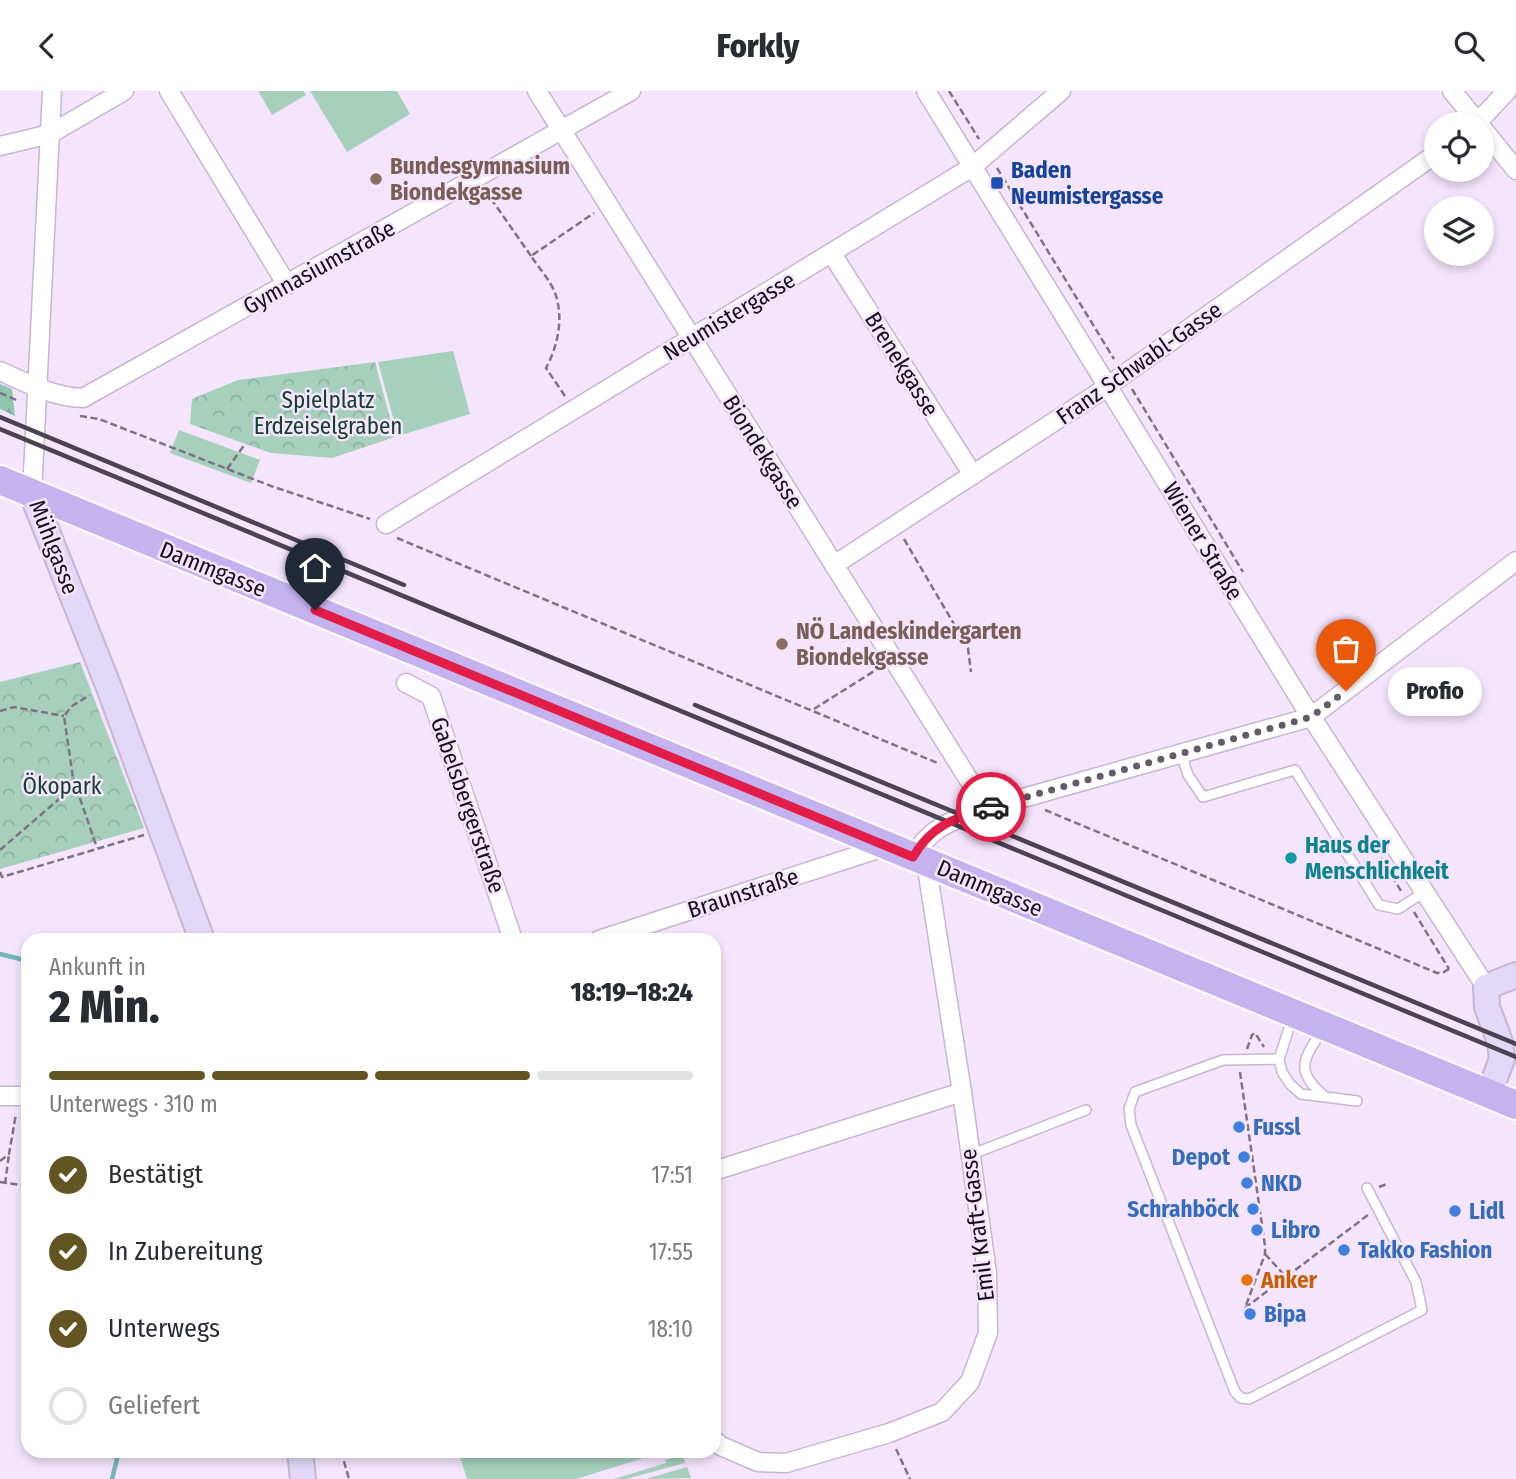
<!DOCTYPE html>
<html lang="de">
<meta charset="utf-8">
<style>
:root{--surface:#fff;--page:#f2f2f3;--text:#2b2b33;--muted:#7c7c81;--line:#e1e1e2;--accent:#635522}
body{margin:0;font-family:"Fira Sans Condensed",sans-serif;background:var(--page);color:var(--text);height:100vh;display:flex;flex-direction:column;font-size:26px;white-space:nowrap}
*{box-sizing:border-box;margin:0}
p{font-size:23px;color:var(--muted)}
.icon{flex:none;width:38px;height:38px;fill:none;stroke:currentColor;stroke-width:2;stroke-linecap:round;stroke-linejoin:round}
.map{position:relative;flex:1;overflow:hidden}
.details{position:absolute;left:21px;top:842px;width:700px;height:525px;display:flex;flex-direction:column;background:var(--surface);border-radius:21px;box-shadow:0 4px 10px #0003}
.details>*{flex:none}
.fabs{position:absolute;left:1424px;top:21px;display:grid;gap:14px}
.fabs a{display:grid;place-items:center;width:70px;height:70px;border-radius:50%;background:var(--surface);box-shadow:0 4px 10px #0003;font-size:35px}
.pin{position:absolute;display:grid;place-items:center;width:60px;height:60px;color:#fff;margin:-72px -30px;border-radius:50% 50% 50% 0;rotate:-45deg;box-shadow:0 0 7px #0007}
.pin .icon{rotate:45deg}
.courier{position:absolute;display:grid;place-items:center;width:70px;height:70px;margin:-35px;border:5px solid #e11d48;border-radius:50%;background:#fff;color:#222;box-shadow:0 2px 9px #0007}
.bubble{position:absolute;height:49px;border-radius:24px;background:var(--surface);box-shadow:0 4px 10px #0003;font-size:23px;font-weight:800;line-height:49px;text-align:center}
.overview em{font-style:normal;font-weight:800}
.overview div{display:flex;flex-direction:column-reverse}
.overview{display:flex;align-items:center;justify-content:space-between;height:119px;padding:0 28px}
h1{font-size:46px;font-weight:800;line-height:52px}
.bar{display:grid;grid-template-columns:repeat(4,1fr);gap:10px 7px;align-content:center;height:84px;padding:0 28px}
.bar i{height:9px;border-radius:5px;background:var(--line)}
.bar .selected{background:var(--accent)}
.bar p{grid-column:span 4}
ol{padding:0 28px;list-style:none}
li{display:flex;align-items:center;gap:21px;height:77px}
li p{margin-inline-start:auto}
li .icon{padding:7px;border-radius:50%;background:var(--accent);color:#fff;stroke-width:4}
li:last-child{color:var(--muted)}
li i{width:38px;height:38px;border:4px solid var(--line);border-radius:50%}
header{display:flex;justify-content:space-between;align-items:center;height:91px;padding:0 28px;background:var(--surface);font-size:32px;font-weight:800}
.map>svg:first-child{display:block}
</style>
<header><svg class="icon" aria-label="back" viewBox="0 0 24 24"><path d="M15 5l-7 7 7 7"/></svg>Forkly<svg class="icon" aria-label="search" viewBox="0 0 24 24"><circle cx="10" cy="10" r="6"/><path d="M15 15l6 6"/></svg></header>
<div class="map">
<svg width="1516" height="1388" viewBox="0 0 1516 1388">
<defs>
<pattern id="forest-firs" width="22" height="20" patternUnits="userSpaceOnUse" patternTransform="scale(1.75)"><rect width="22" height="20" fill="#8ec5ab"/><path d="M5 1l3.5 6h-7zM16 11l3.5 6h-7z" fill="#7aa893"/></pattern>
<pattern id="park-crowns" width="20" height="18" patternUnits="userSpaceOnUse" patternTransform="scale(1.75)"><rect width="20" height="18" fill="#a6d0bc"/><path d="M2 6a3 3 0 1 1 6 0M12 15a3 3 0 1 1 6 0" fill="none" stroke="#8eb2a1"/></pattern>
</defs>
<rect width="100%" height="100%" fill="#f4e4fc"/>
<g fill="#a6d0bc">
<path d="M258,0H304L306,4L272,24Z"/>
<path d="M310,0H397L410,23L347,61Z"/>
<path d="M453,260L470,323L398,345L378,271Z"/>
<path d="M179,339L260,369L251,392L170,362Z"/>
<path d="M458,1360H659L660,1362L576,1388H467Z"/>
<path d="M683,1364L685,1372L626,1388H614L666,1372L665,1369Z"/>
<path d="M687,1376L691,1387L646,1388Z"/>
</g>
<path fill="url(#forest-firs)" d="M0,293L12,298L15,325L0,318Z"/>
<g fill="url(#park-crowns)">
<path d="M375,271L395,346L332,367L271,362L190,333L192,308L238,289Z"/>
<path d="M80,571L144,737L0,778V591Z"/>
</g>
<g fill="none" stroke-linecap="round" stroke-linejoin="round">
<g stroke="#73b4bf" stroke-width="4.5">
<path d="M0,863L28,870"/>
<path d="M112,1388L119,1360"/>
</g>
<g stroke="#c7b5d1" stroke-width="12">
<g id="lane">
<path d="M1181,662L1188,684L1203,706L1295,679L1379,814L1398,818L1423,802"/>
<path d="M1293,925L1279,968L1282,981L1290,993L1301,1003L1357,1010"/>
<path d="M1322,939C1304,968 1294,979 1323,1004"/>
<path d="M1279,968L1223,969L1135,1001L1129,1018L1131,1034L1235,1301L1241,1307L1249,1308L1422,1219L1416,1191L1367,1097"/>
<path d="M970,1064L1086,1019"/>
</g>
</g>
<g stroke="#c7b5d1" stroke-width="21">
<g id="street">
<path d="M169,0L287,194"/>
<path d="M537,0L969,689L999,713"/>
<path d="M926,0L1301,610L1486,896"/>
<path d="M1452,0L1479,33"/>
<path d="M1476,33L1507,0"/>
<path d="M1482,37L1516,79"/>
<path d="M0,55L50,43L124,0"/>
<path d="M832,163L973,384"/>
<path d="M0,280C27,292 53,306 83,307L631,0"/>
<path d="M32,403L52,0"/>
<path d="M386,433L972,76L1061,0"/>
<path d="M834,474L1095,304L1437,62"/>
<path d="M406,592L431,605L513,849"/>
<path d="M913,766C931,735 952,730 984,718L1311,626L1516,470"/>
<path d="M599,849L887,755"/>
<path d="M0,1005H28"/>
<path d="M714,1080L962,1001"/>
<path d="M714,1349L721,1355L758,1371L786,1372L889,1342L942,1321L970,1291L988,1242L987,1182L962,1001L926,771"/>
</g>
</g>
<g stroke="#c7b5d1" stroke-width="28">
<g id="secondary">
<path d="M32,403L108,594L202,849"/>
<path d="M1486,896L1487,916L1500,951L1502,968L1489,1002"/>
<path d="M1486,896L1516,884"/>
<path d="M300,1360L303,1388"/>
</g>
</g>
<g stroke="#fff" stroke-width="32">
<path id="primary" d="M0,389L1516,1014"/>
</g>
<g stroke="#7e7384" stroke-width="2.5" stroke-dasharray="7 3.5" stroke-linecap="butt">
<path d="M949,0L979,48"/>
<path d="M997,77L1114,268"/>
<path d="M485,99L531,165"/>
<path d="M1132,298L1243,481"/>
<path d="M0,302L19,310"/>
<path d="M565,305L546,277C558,255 564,226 555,202C550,189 539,177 531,165L594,122"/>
<path d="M80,325L99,328L271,395L370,428"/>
<path d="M227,378L245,353"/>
<path d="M397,447L940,673"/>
<path d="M904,448L968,557L971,581"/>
<path d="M814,618L879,577"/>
<path d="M0,620L14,616L64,625"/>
<path d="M73,687L97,757"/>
<path d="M1045,719L1437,882L1444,881L1452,876"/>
<path d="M0,759L65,703L73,687L64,625L72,615L90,604"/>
<path d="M1381,767L1401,800"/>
<path d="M0,781L2,786L144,744"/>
<path d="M1414,821L1449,878"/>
<path d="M1247,958L1252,944L1255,942L1264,956"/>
<path d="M1240,981L1265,1155V1163L1245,1217"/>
<path d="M0,1070L9,1063L16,1023"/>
<path d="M0,1091L28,1095"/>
<path d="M5,1093L9,1063"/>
<path d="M1379,1096L1387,1093"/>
<path d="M1265,1163L1286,1186"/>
<path d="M1245,1217L1368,1124"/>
<path d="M896,1358L910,1388"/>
<path d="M341,1360L349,1388"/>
<path d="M321,1363L331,1360"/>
</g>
<use href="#lane" stroke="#fff" stroke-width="9"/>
<use href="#street" stroke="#fff" stroke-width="18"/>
<use href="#secondary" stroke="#e1d9f7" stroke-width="24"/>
<use href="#primary" stroke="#c4b3ee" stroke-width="28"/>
<g stroke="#4b4350" stroke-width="4.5">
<path d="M0,326L404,494"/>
<path d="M0,338L1516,966"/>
<path d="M695,614L1516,953"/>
</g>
</g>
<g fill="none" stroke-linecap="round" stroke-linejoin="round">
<path stroke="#645a69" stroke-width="7" stroke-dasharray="0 12.6" d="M991,716L1311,626L1346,600"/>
<path stroke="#e11d48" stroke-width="9" d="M315,519L913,766C932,733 956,727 991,716"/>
</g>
<g fill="#8d6e63" stroke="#f4e4fc" stroke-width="2.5">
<circle cx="376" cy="88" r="7"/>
<circle cx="782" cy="553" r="7"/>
</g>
<rect fill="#1a4fb4" stroke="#f4e4fc" stroke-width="2.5" x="990" y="85" width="14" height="14" rx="3.5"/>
<circle fill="#0f9aa8" stroke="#f4e4fc" stroke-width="2.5" cx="1291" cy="767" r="7"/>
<g fill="#3f7fe0" stroke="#f4e4fc" stroke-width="2.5">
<circle cx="1239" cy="1036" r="7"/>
<circle cx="1244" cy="1066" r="7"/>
<circle cx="1247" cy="1092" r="7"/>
<circle cx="1253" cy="1118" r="7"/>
<circle cx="1455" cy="1120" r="7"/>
<circle cx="1257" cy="1139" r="7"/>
<circle cx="1344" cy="1159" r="7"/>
<circle cx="1250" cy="1223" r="7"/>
</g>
<circle fill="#e8710a" stroke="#f4e4fc" stroke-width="2.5" cx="1247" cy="1189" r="7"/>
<g text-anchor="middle" stroke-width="5" stroke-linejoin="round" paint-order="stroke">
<g font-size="23" font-weight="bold" fill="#785e54" stroke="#f4e4fc" text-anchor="start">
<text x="390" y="83">Bundesgymnasium<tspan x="390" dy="26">Biondekgasse</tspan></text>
<text x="796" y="548">NÖ Landeskindergarten<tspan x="796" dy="26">Biondekgasse</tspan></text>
</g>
<g font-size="23" font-weight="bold" fill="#164399" stroke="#f4e4fc" text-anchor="start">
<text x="1011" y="87">Baden<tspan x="1011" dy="26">Neumistergasse</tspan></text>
</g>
<g font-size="23" fill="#16101a" stroke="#f4e4fc">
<text transform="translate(319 176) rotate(-29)" y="8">Gymnasiumstraße</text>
<text transform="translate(729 225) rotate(-31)" y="8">Neumistergasse</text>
<text transform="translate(1139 272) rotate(-35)" y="8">Franz Schwabl-Gasse</text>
<text transform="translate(902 273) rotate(58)" y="8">Brenekgasse</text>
<text transform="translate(763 361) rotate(58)" y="8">Biondekgasse</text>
<text transform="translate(1203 450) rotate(59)" y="8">Wiener Straße</text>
<text transform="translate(54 456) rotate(69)" y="8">Mühlgasse</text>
<text transform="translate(213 478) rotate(22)" y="8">Dammgasse</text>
<text transform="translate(468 714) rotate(71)" y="8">Gabelsbergerstraße</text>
<text transform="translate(990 797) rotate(23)" y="8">Dammgasse</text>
<text transform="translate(743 802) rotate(-18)" y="8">Braunstraße</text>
<text transform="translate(977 1134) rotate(-97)" y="8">Emil Kraft-Gasse</text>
</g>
<g font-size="23" fill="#13412f" stroke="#f4e4fc">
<text x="328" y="317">Spielplatz<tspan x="328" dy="26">Erdzeiselgraben</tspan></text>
<text x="62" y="703">Ökopark</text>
</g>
<g font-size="23" font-weight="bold" fill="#0d838f" stroke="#f4e4fc" text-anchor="start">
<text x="1305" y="762">Haus der<tspan x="1305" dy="26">Menschlichkeit</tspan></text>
</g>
<g font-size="23" font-weight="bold" fill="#366cbe" stroke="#f4e4fc" text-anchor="start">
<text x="1253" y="1044">Fussl</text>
<text x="1230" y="1074" text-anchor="end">Depot</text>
<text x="1261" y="1100">NKD</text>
<text x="1239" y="1126" text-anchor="end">Schrahböck</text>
<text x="1469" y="1128">Lidl</text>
<text x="1271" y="1147">Libro</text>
<text x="1358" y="1167">Takko Fashion</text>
<text x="1264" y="1231">Bipa</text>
</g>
<g font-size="23" font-weight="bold" fill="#c56008" stroke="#f4e4fc" text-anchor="start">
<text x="1261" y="1197">Anker</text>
</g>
</g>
</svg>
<div class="fabs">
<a><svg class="icon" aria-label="locate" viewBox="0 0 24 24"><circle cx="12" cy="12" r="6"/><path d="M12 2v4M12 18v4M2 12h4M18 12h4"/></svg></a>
<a><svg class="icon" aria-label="layers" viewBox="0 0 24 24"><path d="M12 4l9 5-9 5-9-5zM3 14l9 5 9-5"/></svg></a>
</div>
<div class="pin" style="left:1346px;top:600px;background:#ea580c"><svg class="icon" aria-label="bag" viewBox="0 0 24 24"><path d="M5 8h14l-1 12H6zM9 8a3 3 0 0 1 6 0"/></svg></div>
<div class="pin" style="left:315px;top:519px;background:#1f2937"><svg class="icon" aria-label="home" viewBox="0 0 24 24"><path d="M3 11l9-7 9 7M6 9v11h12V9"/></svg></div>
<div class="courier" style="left:991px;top:716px"><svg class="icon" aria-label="car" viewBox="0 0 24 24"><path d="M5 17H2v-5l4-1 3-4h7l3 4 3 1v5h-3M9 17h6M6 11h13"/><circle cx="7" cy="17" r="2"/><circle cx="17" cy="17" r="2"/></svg></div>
<div class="bubble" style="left:1388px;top:576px;width:94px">Profio</div>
<section class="details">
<div class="overview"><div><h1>2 Min.</h1><p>Ankunft in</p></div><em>18:19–18:24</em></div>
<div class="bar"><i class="selected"></i><i class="selected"></i><i class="selected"></i><i></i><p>Unterwegs · 310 m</p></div>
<ol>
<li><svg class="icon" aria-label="check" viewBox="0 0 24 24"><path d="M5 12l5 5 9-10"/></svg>Bestätigt<p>17:51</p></li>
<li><svg class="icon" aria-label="check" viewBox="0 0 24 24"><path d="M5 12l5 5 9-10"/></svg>In Zubereitung<p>17:55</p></li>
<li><svg class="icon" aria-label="check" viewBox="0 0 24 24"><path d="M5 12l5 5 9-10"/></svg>Unterwegs<p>18:10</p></li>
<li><i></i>Geliefert</li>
</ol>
</section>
</div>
